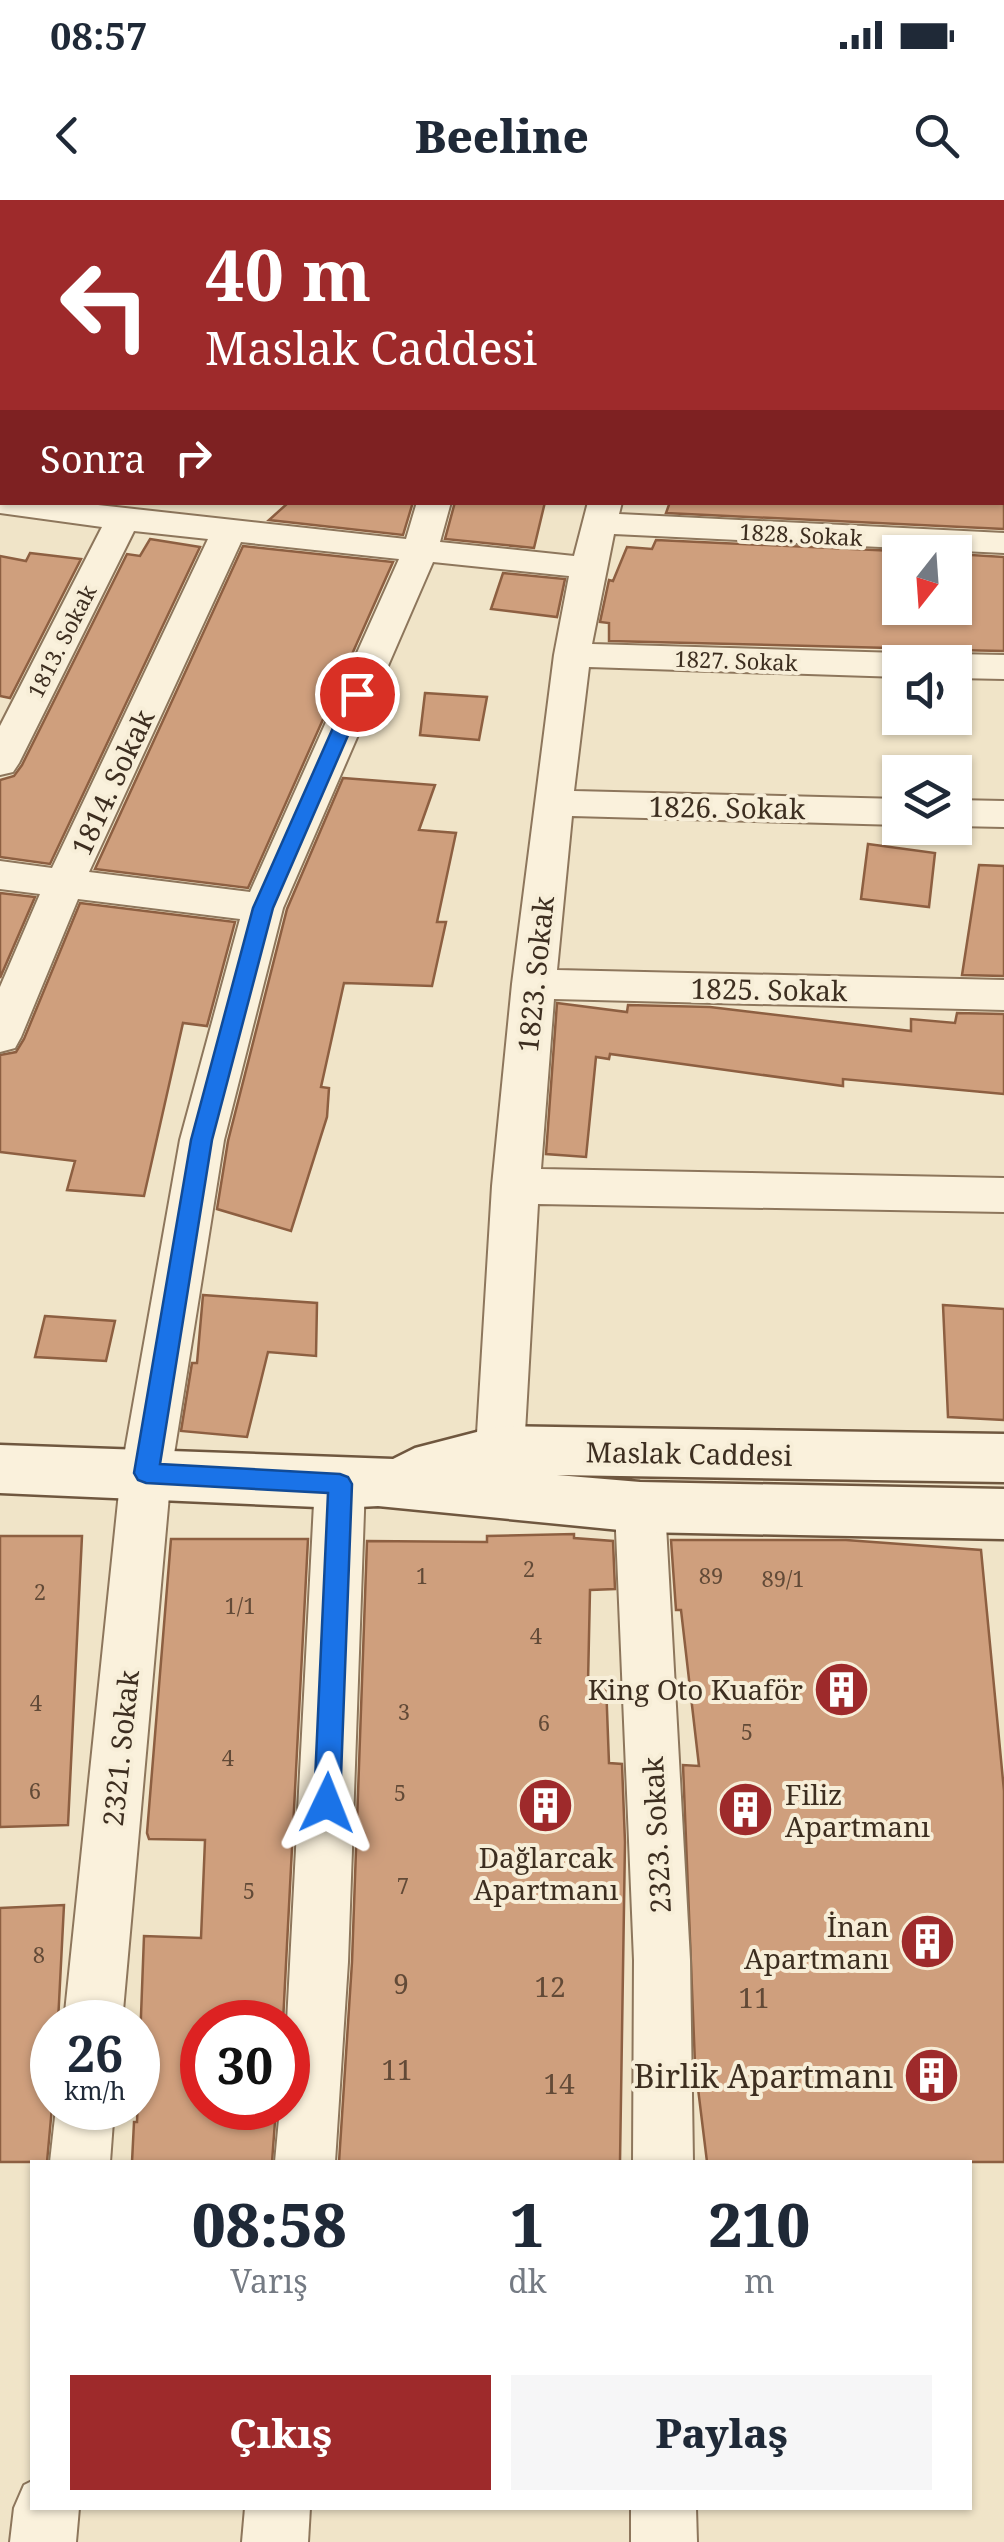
<!DOCTYPE html>
<html lang="tr">
<head>
<meta charset="utf-8">
<style>
	:root { --surface:#fff; --page:#f6f6f7; --text:#1f2937; --muted:#747a83; --accent:#9e2a2b }
	body { margin:0; font-family:"Noto Serif",serif; background:var(--page); color:var(--text); height:100vh; display:flex; flex-direction:column; font-size:38px; white-space:nowrap }
	* { box-sizing:border-box; margin:0 }
	p { font-size:32px; color:var(--muted) }
	.icon { flex:none; width:55px; height:55px; fill:none; stroke:currentColor; stroke-width:2; stroke-linecap:round; stroke-linejoin:round }
	.map { position:relative; flex:1; overflow:hidden }
	.details { position:absolute; left:30px; top:1960px; width:942px; height:350px; display:flex; flex-direction:column; background:var(--surface); border-radius:0px; box-shadow:0 2px 8px #0004 }
	.details>* { flex:none }
	.hud { position:absolute; left:0px; top:0px; width:1005px; height:305px; box-shadow:0 2px 8px #0004; background:#9e2a2b; color:#fff; overflow:hidden }
	.needle { width:65px; rotate:197deg }
	.tools { position:absolute; left:882px; top:335px; display:grid; gap:20px }
	.tools a { display:grid; place-items:center; width:90px; height:90px; border-radius:0px; background:var(--surface); box-shadow:0 2px 8px #0004; font-size:50px }
	.speed { position:absolute; left:30px; top:1800px; display:flex; gap:20px; font-size:50px; font-weight:700; text-align:center }
	.speed>* { display:grid; place-content:center; width:130px; height:130px; border-radius:50%; background:var(--surface); box-shadow:0 2px 8px #0004; line-height:1 }
	.speed small { font-size:25px; font-weight:400 }
	.speed .limit { border:15px solid #d22; background:#fff; color:#111 }
	.pin { position:absolute; display:grid; place-items:center; width:85px; height:85px; color:#fff; margin:-42px; border:5px solid #fff; border-radius:50%; box-shadow:0 2px 10px #0007 }
	.me { position:absolute; width:110px; margin:-55px; rotate:2deg; stroke-linejoin:round; filter:drop-shadow(0 0 8px #0008) }
	.turn { display:flex; align-items:center; gap:35px; height:210px; padding:0 40px; font-size:45px }
	.turn .icon { width:130px; height:130px; stroke-width:2.5 }
	.turn b { display:block; font-size:70px; line-height:85px }
	.then { display:flex; align-items:center; height:95px; padding:0 40px; background:#0003; gap:20px; font-size:38px }
	.eta { display:flex; justify-content:space-evenly; align-items:center; height:170px; text-align:center }
	.eta b { font-size:60px; font-weight:800; line-height:70px }
	.primary-button { display:flex; gap:20px; margin-top:auto; padding:20px 40px }
	.primary-button a { flex:1; height:115px; border-radius:0px; background:var(--accent); color:#fff; font-size:40px; font-weight:800; line-height:115px; text-align:center }
	.primary-button a+a { background:var(--page); color:var(--text) }
	.status { display:flex; justify-content:space-between; align-items:center; height:70px; padding:0 50px; background:var(--surface); direction:ltr }
	.status svg { height:28px; fill:currentColor }
	header { display:flex; justify-content:space-between; align-items:center; height:130px; padding:0 40px; background:var(--surface); font-size:45px; font-weight:800 }
	.map>svg:first-child { display:block }
	.building { fill:#cf9f7d; stroke:#8d5f41; stroke-width:2.5 }
	.lines { fill:none; stroke-linecap:round; stroke-linejoin:round }
	.pedestrian-casing { stroke:#8d765c; stroke-width:40 }
	.minor-casing { stroke:#8d765c; stroke-width:4 }
	.secondary-casing { stroke:#6f573f; stroke-width:5 }
	.pedestrian { stroke:#faf1dc; stroke-width:35 }
	.minor { fill:#faf1dc; fill-rule:evenodd }
	.secondary { fill:#faf1dc; fill-rule:evenodd }
	.route { fill:#1a73e8; stroke:#114b97; stroke-width:2.5 }
	.labels { text-anchor:middle; dominant-baseline:central; stroke-width:8; stroke-linejoin:round; paint-order:stroke }
	.far-street-label { font-size:22px; fill:#3d2e20; stroke:#f7eed8 }
	.number-label { font-size:22px; fill:#624a37 }
	.street-label { font-size:28px; fill:#3d2e20; stroke:#f7eed8 }
	.poi-label { font-size:28px; fill:#3d2e20; stroke:#f7eed8; text-anchor:end }
	.near-number-label { font-size:28px; fill:#624a37 }
	.near-poi-label { font-size:32px; fill:#3d2e20; stroke:#f7eed8; text-anchor:end }
</style>
</head>
<body>
<div class="status"><b>08:57</b><svg viewBox="0 0 49 12"><path d="M0 12V9h3v3zM5 12V6h3v6zM10 12V3h3v9zM15 12V0h3v12zM26 1h20v11H26zM47 4h2v5h-2z"/></svg></div>
<header><svg class="icon" aria-label="back" viewBox="0 0 24 24"><path d="M15 5l-7 7 7 7"/></svg>Beeline<svg class="icon" aria-label="search" viewBox="0 0 24 24"><circle cx="10" cy="10" r="6"/><path d="M15 15l6 6"/></svg></header>
<div class="map">
<svg width="1004" height="2342" viewBox="0 0 1004 2342">
	<rect width="100%" height="100%" fill="#f0e4c8"/>
	<g class="building">
		<polygon points="289,302 413,302 403,335 269,320"/>
		<polygon points="455,302 545,302 534,348 445,339"/>
		<polygon points="670,302 1004,302 1004,329 666,313"/>
		<polygon points="150,339 200,347 50,664 0,657 0,580 14,576 22,565 127,354 140,356"/>
		<polygon points="656,340 917,352 900,352 900,408 955,408 955,354 1004,357 1004,451 955,450 933,462 930,449 609,441 609,423 600,422 609,380 613,381 627,347 652,349"/>
		<polygon points="243,346 393,362 248,688 95,669"/>
		<polygon points="30,353 81,359 10,498 0,496 0,356 26,361"/>
		<polygon points="503,373 565,379 557,417 491,409"/>
		<polygon points="425,493 487,497 479,540 420,535"/>
		<polygon points="343,578 435,585 419,630 456,633 437,722 446,722 432,786 344,783 321,887 329,888 327,917 291,1031 217,1009 228,941 287,709"/>
		<polygon points="868,644 935,653 929,707 861,699"/>
		<polygon points="979,665 1004,666 1004,776 962,775"/>
		<polygon points="0,693 35,697 0,778"/>
		<polygon points="80,703 235,722 207,826 183,823 144,996 67,990 75,961 0,952 0,855 16,852 24,839"/>
		<polygon points="557,803 627,812 628,805 710,807 911,831 911,819 955,823 957,813 1004,814 1004,894 843,879 843,886 610,854 609,859 596,857 586,957 546,954"/>
		<polygon points="203,1095 317,1103 316,1156 268,1152 247,1237 181,1231 192,1163 197,1163"/>
		<polygon points="943,1105 1004,1109 1004,1220 948,1217"/>
		<polygon points="45,1116 115,1121 106,1161 35,1157"/>
		<polygon points="574,1334 574,1338 613,1341 615,1389 590,1390 588,1483 606,1483 609,1563 622,1564 625,1642 620,1962 339,1962 352,1762 367,1341 487,1342 487,1336"/>
		<polygon points="0,1336 82,1336 68,1625 0,1627"/>
		<polygon points="171,1339 308,1339 283,1822 202,1822 202,1908 276,1908 272,1962 132,1962 134,1922 137,1922 144,1736 201,1738 205,1640 149,1639 147,1633"/>
		<polygon points="671,1340 846,1340 981,1350 1004,1591 1004,1962 707,1962 695,1864 683,1565 699,1566 681,1410 676,1410"/>
		<polygon points="64,1705 58,1822 52,1822 52,1907 47,1962 0,1962 0,1708"/>
	</g>
	<g class="lines">
		<defs>
			<polyline id="pedestrian" points="0,7 2,4"/>
			<g id="minor">
				<rect x="1002" y="47" width="2" height="18"/>
				<rect x="1002" y="94" width="2" height="18"/>
				<rect x="1002" y="178" width="2" height="20"/>
				<polygon points="2,224 2,246 0,247 0,225"/>
				<rect x="1002" y="276" width="2" height="20"/>
				<path d="M0,293L2,302H71L406,339L417,302H451L440,342L574,356L588,302H622L619,314L1004,333V353L614,334L592,444L900,453L913,457L917,462H900V477L589,467L574,591L900,599V625L572,616L557,770L1004,780V810L554,799L541,969L1004,978V1012L538,1004L524,1250L517,1264L500,1270L483,1264L476,1250L492,986L512,784L554,455L569,376L433,362L283,708L224,940L171,1273L122,1822H64L121,1273L180,940L240,719L78,699L21,837L15,848L0,852V787L40,694L0,689V661L52,668L208,339L134,331L19,563L13,572L0,575V526L102,327L0,313ZM241,342L399,359L250,692L89,672Z"/>
				<polygon points="955,454 1004,455 1004,479 955,478 955,462 939,462"/>
				<polygon points="955,600 1004,601 1004,627 955,626"/>
				<polygon points="340,1263 357,1269 365,1284 348,1762 335,1962 275,1962 280,1908 288,1908 287,1822 315,1284 323,1269"/>
				<polygon points="640,1286 658,1292 665,1307 690,1760 693,1962 633,1962 634,1760 615,1307 622,1292"/>
				<polygon points="56,1908 114,1908 110,1962 50,1962"/>
				<polygon points="32,2281 32,2308 79,2308 76,2342 10,2342 14,2308 24,2285"/>
				<polygon points="245,2308 310,2308 308,2342 242,2342"/>
				<polygon points="631,2308 696,2308 697,2342 631,2342"/>
			</g>
			<polygon id="secondary" points="500,1226 1004,1234 1004,1282 557,1275 640,1282 1004,1289 1004,1339 640,1332 378,1306 340,1308 0,1293 0,1245 393,1259 415,1248"/>
		</defs>
		<use href="#pedestrian" class="pedestrian-casing"/>
		<use href="#minor" class="minor-casing"/>
		<use href="#secondary" class="secondary-casing"/>
		<use href="#pedestrian" class="pedestrian"/>
		<use href="#minor" class="minor"/>
		<use href="#secondary" class="secondary"/>
	</g>
	<polygon class="route" points="357,488 366,494 273,708 212,940 160,1264 340,1274 348,1277 352,1284 340,1603 336,1611 327,1615 318,1611 314,1603 328,1293 146,1283 138,1280 134,1273 191,940 253,708 348,494"/>
	<defs>
		<symbol id="building-disc" viewBox="-11 -11 22 22"><circle r="9.5" fill="#9e2a2b" stroke="#f7eed8"/><path d="M-4-6H4V6H1V3H-1V6H-4ZM-2.5-4.3h1.7v1.8h-1.7ZM.8-4.3h1.7v1.8H.8ZM-2.5-1h1.7V.8h-1.7ZM.8-1h1.7V.8H.8Z" fill="#fff"/></symbol>
	</defs>
	<g fill-rule="evenodd">
		<use href="#building-disc" x="810" y="1458" width="63" height="63"/>
		<use href="#building-disc" x="514" y="1574" width="63" height="63"/>
		<use href="#building-disc" x="714" y="1578" width="63" height="63"/>
		<use href="#building-disc" x="896" y="1710" width="63" height="63"/>
		<use href="#building-disc" x="900" y="1844" width="63" height="63"/>
	</g>
	<g class="labels">
		<g class="far-street-label">
			<text transform="translate(801 334) rotate(3)">1828. Sokak</text>
			<text transform="translate(61 441) rotate(-63)">1813. Sokak</text>
			<text transform="translate(736 460) rotate(2)">1827. Sokak</text>
		</g>
		<g class="number-label">
			<text x="529" y="1368">2</text>
			<text x="422" y="1375">1</text>
			<text x="711" y="1375">89</text>
			<text x="783" y="1378">89/1</text>
			<text x="40" y="1391">2</text>
			<text x="240" y="1405">1/1</text>
			<text x="536" y="1435">4</text>
			<text x="36" y="1502">4</text>
			<text x="404" y="1511">3</text>
			<text x="544" y="1522">6</text>
			<text x="747" y="1531">5</text>
			<text x="228" y="1557">4</text>
			<text x="35" y="1590">6</text>
			<text x="400" y="1592">5</text>
			<text x="403" y="1685">7</text>
			<text x="249" y="1690">5</text>
			<text x="39" y="1754">8</text>
		</g>
		<g class="street-label">
			<text transform="translate(112 582) rotate(-65)">1814. Sokak</text>
			<text transform="translate(727 607) rotate(1)">1826. Sokak</text>
			<text transform="translate(535 774) rotate(-84)">1823. Sokak</text>
			<text transform="translate(769 789) rotate(1)">1825. Sokak</text>
			<text transform="translate(689 1253) rotate(1)">Maslak Caddesi</text>
			<text transform="translate(120 1548) rotate(-84)">2321. Sokak</text>
			<text transform="translate(656 1635) rotate(-93)">2323. Sokak</text>
		</g>
		<g class="poi-label">
			<text x="803" y="1489">King Oto Kuaför</text>
			<text x="785" y="1594" text-anchor="start">Filiz<tspan x="785" dy="32">Apartmanı</tspan></text>
			<text x="546" y="1657" text-anchor="middle">Dağlarcak<tspan x="546" dy="32">Apartmanı</tspan></text>
			<text x="889" y="1726">İnan<tspan x="889" dy="32">Apartmanı</tspan></text>
		</g>
		<g class="near-number-label">
			<text x="401" y="1783">9</text>
			<text x="550" y="1786">12</text>
			<text x="754" y="1797">11</text>
			<text x="397" y="1869">11</text>
			<text x="559" y="1883">14</text>
		</g>
		<g class="near-poi-label">
			<text x="893" y="1875">Birlik Apartmanı</text>
		</g>
	</g>
</svg>
<div class="tools">
<a><svg class="needle" viewBox="-14 -14 28 28"><path d="M0-13l5 13h-10z" fill="#e53935"/><path d="M0 13l5-13h-10z" fill="#747a83"/></svg></a>
<a><svg class="icon" aria-label="sound" viewBox="0 0 24 24"><path d="M4 9h4l5-4v14l-5-4H4zM17 9q2 3 0 6"/></svg></a>
<a><svg class="icon" aria-label="layers" viewBox="0 0 24 24"><path d="M12 4l9 5-9 5-9-5zM3 14l9 5 9-5"/></svg></a>
</div>
<div class="speed"><div>26<small>km/h</small></div><div class="limit">30</div></div>
<div class="pin" style="left:357px;top:494px;background:#d93025"><svg class="icon" aria-label="arrive" viewBox="0 0 24 24"><path d="M6 21V4h12l-3 4 3 4H6"/></svg></div>
<svg class="me" style="left:327px;top:1603px" viewBox="-20 -20 40 40"><path d="M0-17L14 15 0 8-14 15z" fill="#1a73e8" stroke="#fff" stroke-width="4"/></svg>
<div class="hud">
<div class="turn"><svg class="icon" aria-label="left" viewBox="0 0 24 24"><path d="M17 20v-9H6M10 6l-5 5 5 5"/></svg><div><b>40 m</b>Maslak Caddesi</div></div>
<div class="then">Sonra<svg class="icon" aria-label="right" viewBox="0 0 24 24"><path d="M7 20v-9h11M14 6l5 5-5 5"/></svg></div>
</div>
<section class="details">
<div class="eta">
<div><b>08:58</b><p>Varış</p></div>
<div><b>1</b><p>dk</p></div>
<div><b>210</b><p>m</p></div>
</div>
<div class="primary-button"><a>Çıkış</a><a>Paylaş</a></div>
</section>
</div>
</body>
</html>
